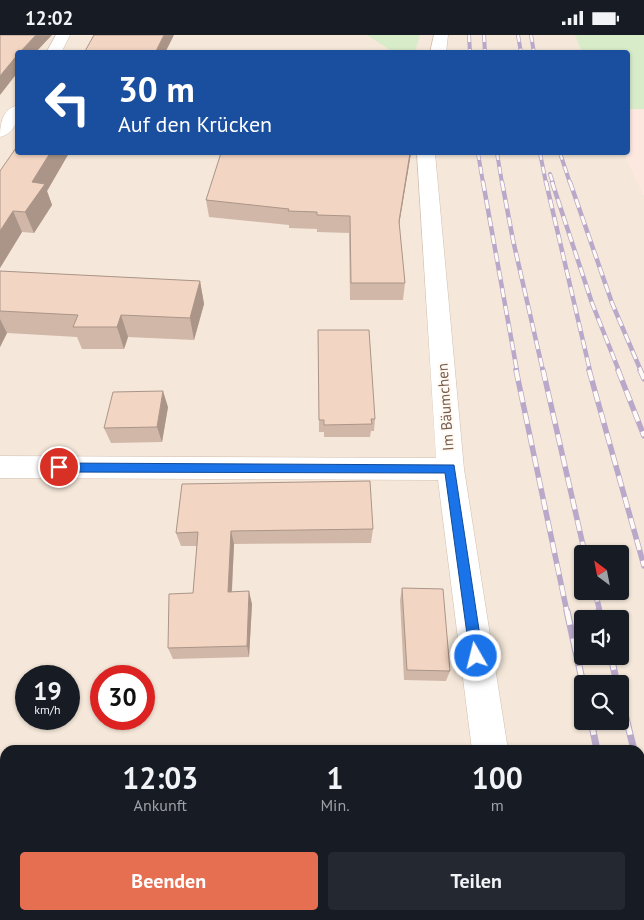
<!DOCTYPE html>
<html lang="de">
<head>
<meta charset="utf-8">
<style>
	:root { --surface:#171b24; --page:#242831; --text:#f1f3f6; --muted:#9ea1a6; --accent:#e76f51 }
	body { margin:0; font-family:"PT Sans",sans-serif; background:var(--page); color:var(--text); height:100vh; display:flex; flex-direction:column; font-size:19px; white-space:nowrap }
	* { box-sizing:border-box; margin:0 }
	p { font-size:16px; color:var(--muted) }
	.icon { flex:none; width:28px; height:28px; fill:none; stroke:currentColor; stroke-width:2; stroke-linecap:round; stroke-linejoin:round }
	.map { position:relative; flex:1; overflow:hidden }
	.drawer { position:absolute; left:0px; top:710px; width:645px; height:175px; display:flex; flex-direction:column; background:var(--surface); border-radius:15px 15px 0 0; box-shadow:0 1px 4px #0004 }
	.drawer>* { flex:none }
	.hud { position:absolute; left:15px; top:15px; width:615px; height:105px; border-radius:5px; box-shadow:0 1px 4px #0004; background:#1a4fa0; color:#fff; overflow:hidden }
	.needle { width:32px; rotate:328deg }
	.fabs { position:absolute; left:574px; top:510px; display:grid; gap:10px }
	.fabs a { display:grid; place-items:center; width:55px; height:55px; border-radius:5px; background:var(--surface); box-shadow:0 1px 4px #0004; font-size:25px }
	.speed { position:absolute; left:15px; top:630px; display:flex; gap:10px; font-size:25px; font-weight:700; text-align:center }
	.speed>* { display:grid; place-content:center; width:65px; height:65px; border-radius:50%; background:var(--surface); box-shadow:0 1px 4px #0004; line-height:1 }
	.speed small { font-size:12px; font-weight:400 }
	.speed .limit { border:8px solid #d22; background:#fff; color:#111 }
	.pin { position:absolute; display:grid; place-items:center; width:42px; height:42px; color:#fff; margin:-21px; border:2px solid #fff; border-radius:50%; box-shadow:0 1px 5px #0007 }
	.me { position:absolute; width:55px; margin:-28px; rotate:352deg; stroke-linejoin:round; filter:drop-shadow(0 0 4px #0008) }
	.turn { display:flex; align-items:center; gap:18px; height:105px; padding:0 20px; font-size:22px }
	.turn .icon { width:65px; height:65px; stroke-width:2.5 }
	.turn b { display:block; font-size:35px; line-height:42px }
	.eta { display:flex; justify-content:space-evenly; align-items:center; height:85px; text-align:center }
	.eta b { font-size:30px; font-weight:800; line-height:35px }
	.action { display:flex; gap:10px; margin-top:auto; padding:10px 20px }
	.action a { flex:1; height:58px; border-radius:5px; background:var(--accent); color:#fff; font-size:20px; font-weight:800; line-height:58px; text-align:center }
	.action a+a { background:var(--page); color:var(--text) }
	.status { display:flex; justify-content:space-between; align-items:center; height:35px; padding:0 25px; background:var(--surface); direction:ltr }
	.status svg { height:14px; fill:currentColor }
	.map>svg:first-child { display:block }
	.residential { fill:#f5e8da; fill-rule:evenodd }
	.commercial { fill:#fde8e0 }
	.green { fill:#d8ecc9 }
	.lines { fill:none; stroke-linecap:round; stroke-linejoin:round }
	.street-casing { stroke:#d1beb0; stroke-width:1 }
	.street { fill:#fff; fill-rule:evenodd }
	.rail-far3-casing { stroke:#b9a8c9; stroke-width:4 }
	.rail-far2-casing { stroke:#b9a8c9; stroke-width:4.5 }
	.rail-far1-casing { stroke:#b9a8c9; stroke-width:5.5 }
	.rail-casing { stroke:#b9a8c9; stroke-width:7 }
	.rail-far3 { stroke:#fffaf3; stroke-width:2.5; stroke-dasharray:7; stroke-linecap:butt }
	.rail-far2 { stroke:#fffaf3; stroke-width:3; stroke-dasharray:9; stroke-linecap:butt }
	.rail-far1 { stroke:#fffaf3; stroke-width:4; stroke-dasharray:11; stroke-linecap:butt }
	.rail { stroke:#fffaf3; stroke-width:5; stroke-dasharray:14; stroke-linecap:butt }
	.wall { fill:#d1b7a8 }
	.shaded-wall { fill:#aa9588 }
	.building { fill:#f3d5c3; stroke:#aa9588 }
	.route { fill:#1a73e8; stroke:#114b97 }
	.labels { text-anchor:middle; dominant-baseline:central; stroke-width:4.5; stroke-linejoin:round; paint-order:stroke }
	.street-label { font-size:15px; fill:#7a5c4d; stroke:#fffaf3 }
</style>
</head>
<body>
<div class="status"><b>12:02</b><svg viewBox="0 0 49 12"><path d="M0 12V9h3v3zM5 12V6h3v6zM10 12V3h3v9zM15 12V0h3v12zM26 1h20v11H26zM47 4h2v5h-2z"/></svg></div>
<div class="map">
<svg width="644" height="885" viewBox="0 0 644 885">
	<rect width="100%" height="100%" fill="#fdf6ec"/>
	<path class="residential" d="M0,0H644V74H628V18H18V118H624L644,160V885H0ZM582,519H620V556H582ZM582,584H620V621H582ZM26,641H69V684H26ZM101,641H144V684H101ZM582,649H620V686H582ZM5,715H640V880H5Z"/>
	<polygon class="commercial" points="628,74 644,74 644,160 624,118 628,118"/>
	<g class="green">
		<polygon points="367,0 420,0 415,17 393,17"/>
		<polygon points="575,0 644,0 644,74 628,74 628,18 582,17"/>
	</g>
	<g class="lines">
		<defs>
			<g id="street">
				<polygon points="56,0 70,0 61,18 46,18"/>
				<polygon points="434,0 448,0 446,18 430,18"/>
				<path d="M18,70C18,84 16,98 0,102C0,89 2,74 18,70Z"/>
				<polygon points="417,118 435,118 464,434 508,715 472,715 438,445 0,443 0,421 436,423"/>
				<polygon points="493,880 533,880 534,885 494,885"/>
			</g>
		</defs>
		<use href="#street" class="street-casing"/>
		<use href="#street" class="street"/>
		<defs>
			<g id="rail-far3">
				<polyline points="469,0 470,18"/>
				<polyline points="484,0 485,18"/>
				<polyline points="518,0 521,18"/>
				<polyline points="531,0 534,18"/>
				<polyline points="478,118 483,148"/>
				<polyline points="497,118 502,148"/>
				<polyline points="540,118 546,148"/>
				<polyline points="560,118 570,148"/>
				<polyline points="550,139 553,148"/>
			</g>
			<g id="rail-far2">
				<polyline points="483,147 517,336"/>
				<polyline points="502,147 513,205 543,336"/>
				<polyline points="546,147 590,336"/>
				<polyline points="552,147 592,268 619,336"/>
				<polyline points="570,147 612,268 641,336"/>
			</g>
			<g id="rail-far1">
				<polyline points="516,335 567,577"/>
				<polyline points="543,335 585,519"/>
				<polyline points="589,335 644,531"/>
				<polyline points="618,335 644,401"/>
				<polyline points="640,335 644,344"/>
				<polyline points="595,556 600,577"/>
			</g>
			<g id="rail">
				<polyline points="567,576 583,649"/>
				<polyline points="599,576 601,584"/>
				<polyline points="611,621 617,649"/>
				<polyline points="620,659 634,715"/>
				<polyline points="591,686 597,715"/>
				<polyline points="640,740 644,757"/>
				<polyline points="633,880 634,885"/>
			</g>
		</defs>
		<use href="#rail-far3" class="rail-far3-casing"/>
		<use href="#rail-far2" class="rail-far2-casing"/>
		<use href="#rail-far1" class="rail-far1-casing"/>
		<use href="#rail" class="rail-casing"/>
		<use href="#rail-far3" class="rail-far3"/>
		<use href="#rail-far2" class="rail-far2"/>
		<use href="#rail-far1" class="rail-far1"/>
		<use href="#rail" class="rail"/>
	</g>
	<g class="wall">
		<polygon points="69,118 47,156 52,170 34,198 22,197 0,233 0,136"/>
		<polygon points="221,118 411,118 399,190 405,248 403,265 350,265 349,198 317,197 317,194 289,193 289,190 209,182 206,165"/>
		<polygon points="0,236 200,246 204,269 194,305 128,302 124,314 82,314 77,302 7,298 0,312"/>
		<polygon points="318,295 375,384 374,396 371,396 370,402 324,402 324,397 319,397"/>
		<polygon points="168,372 162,407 111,408 104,393"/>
		<polygon points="182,449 373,494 371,508 234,509 232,557 252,569 249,622 173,624 168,613 193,558 197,511 181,511 176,498"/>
		<polygon points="402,553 450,636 446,646 404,645 400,565"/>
	</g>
	<g class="shaded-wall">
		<polygon points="36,0 52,0 35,18 19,18"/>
		<polygon points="164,0 174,0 165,18 155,18"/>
		<polygon points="18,19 18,37 0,60 0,41"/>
		<polygon points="50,118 69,118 47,156 52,170 34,198 25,177 32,147"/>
		<polygon points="410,118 411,118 397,202 399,186"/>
		<polygon points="13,176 22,197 0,233 0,196"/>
		<polygon points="200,246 204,269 194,305 190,283"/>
		<polygon points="121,280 128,302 124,314 117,292"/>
		<polygon points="0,284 7,298 0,312"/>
		<polygon points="163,356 168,372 162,407 157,392"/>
		<polygon points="231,496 234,509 231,569 228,557"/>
		<polygon points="249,556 252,569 249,622 247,611"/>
	</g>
	<g class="building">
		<polygon points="0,0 36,0 19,18 18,18 18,19 0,41"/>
		<polygon points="94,0 164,0 155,18 84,18"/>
		<polygon points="18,110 18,118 50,118 32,147 45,149 25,177 13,176 0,196 0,136"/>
		<polygon points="221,118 410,118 399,186 405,248 351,248 350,181 317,180 317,177 288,176 289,174 206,165"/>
		<polygon points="0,236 200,246 190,283 121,280 117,292 73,292 78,280 0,276"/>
		<polygon points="318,295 369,295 375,384 371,384 372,389 324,390 324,385 319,385"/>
		<polygon points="163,356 157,392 104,393 113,357"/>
		<polygon points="370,446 373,494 231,496 228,557 249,556 247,611 168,613 169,559 193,558 198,497 176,498 182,449"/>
		<polygon points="402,553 443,554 450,636 407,635"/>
	</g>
	<polygon class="route" points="59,428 454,430 483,621 481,626 476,628 472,626 470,621 445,438 59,437 53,432"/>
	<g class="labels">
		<g class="street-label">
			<text transform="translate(445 372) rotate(-94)">Im Bäumchen</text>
		</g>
	</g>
</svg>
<div class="fabs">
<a><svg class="needle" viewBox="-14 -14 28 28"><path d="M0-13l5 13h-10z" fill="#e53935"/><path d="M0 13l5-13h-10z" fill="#9ea1a6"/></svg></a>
<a><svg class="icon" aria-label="sound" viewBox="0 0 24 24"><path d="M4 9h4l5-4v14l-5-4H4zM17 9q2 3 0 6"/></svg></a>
<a><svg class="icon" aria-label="search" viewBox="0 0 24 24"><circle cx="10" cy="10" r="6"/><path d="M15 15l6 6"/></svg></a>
</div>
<div class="speed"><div>19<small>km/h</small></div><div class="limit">30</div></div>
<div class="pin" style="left:59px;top:432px;background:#d93025"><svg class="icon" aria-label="arrive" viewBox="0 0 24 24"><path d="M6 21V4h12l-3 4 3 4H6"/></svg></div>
<svg class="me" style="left:476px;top:621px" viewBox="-20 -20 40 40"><circle r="17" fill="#1a73e8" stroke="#fff" stroke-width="3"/><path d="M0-11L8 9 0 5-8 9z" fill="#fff"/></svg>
<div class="hud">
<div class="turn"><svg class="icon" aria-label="left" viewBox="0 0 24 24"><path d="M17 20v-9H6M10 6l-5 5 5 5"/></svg><div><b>30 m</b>Auf den Krücken</div></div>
</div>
<section class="drawer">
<div class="eta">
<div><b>12:03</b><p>Ankunft</p></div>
<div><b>1</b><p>Min.</p></div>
<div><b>100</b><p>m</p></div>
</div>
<div class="action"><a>Beenden</a><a>Teilen</a></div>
</section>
</div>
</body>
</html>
